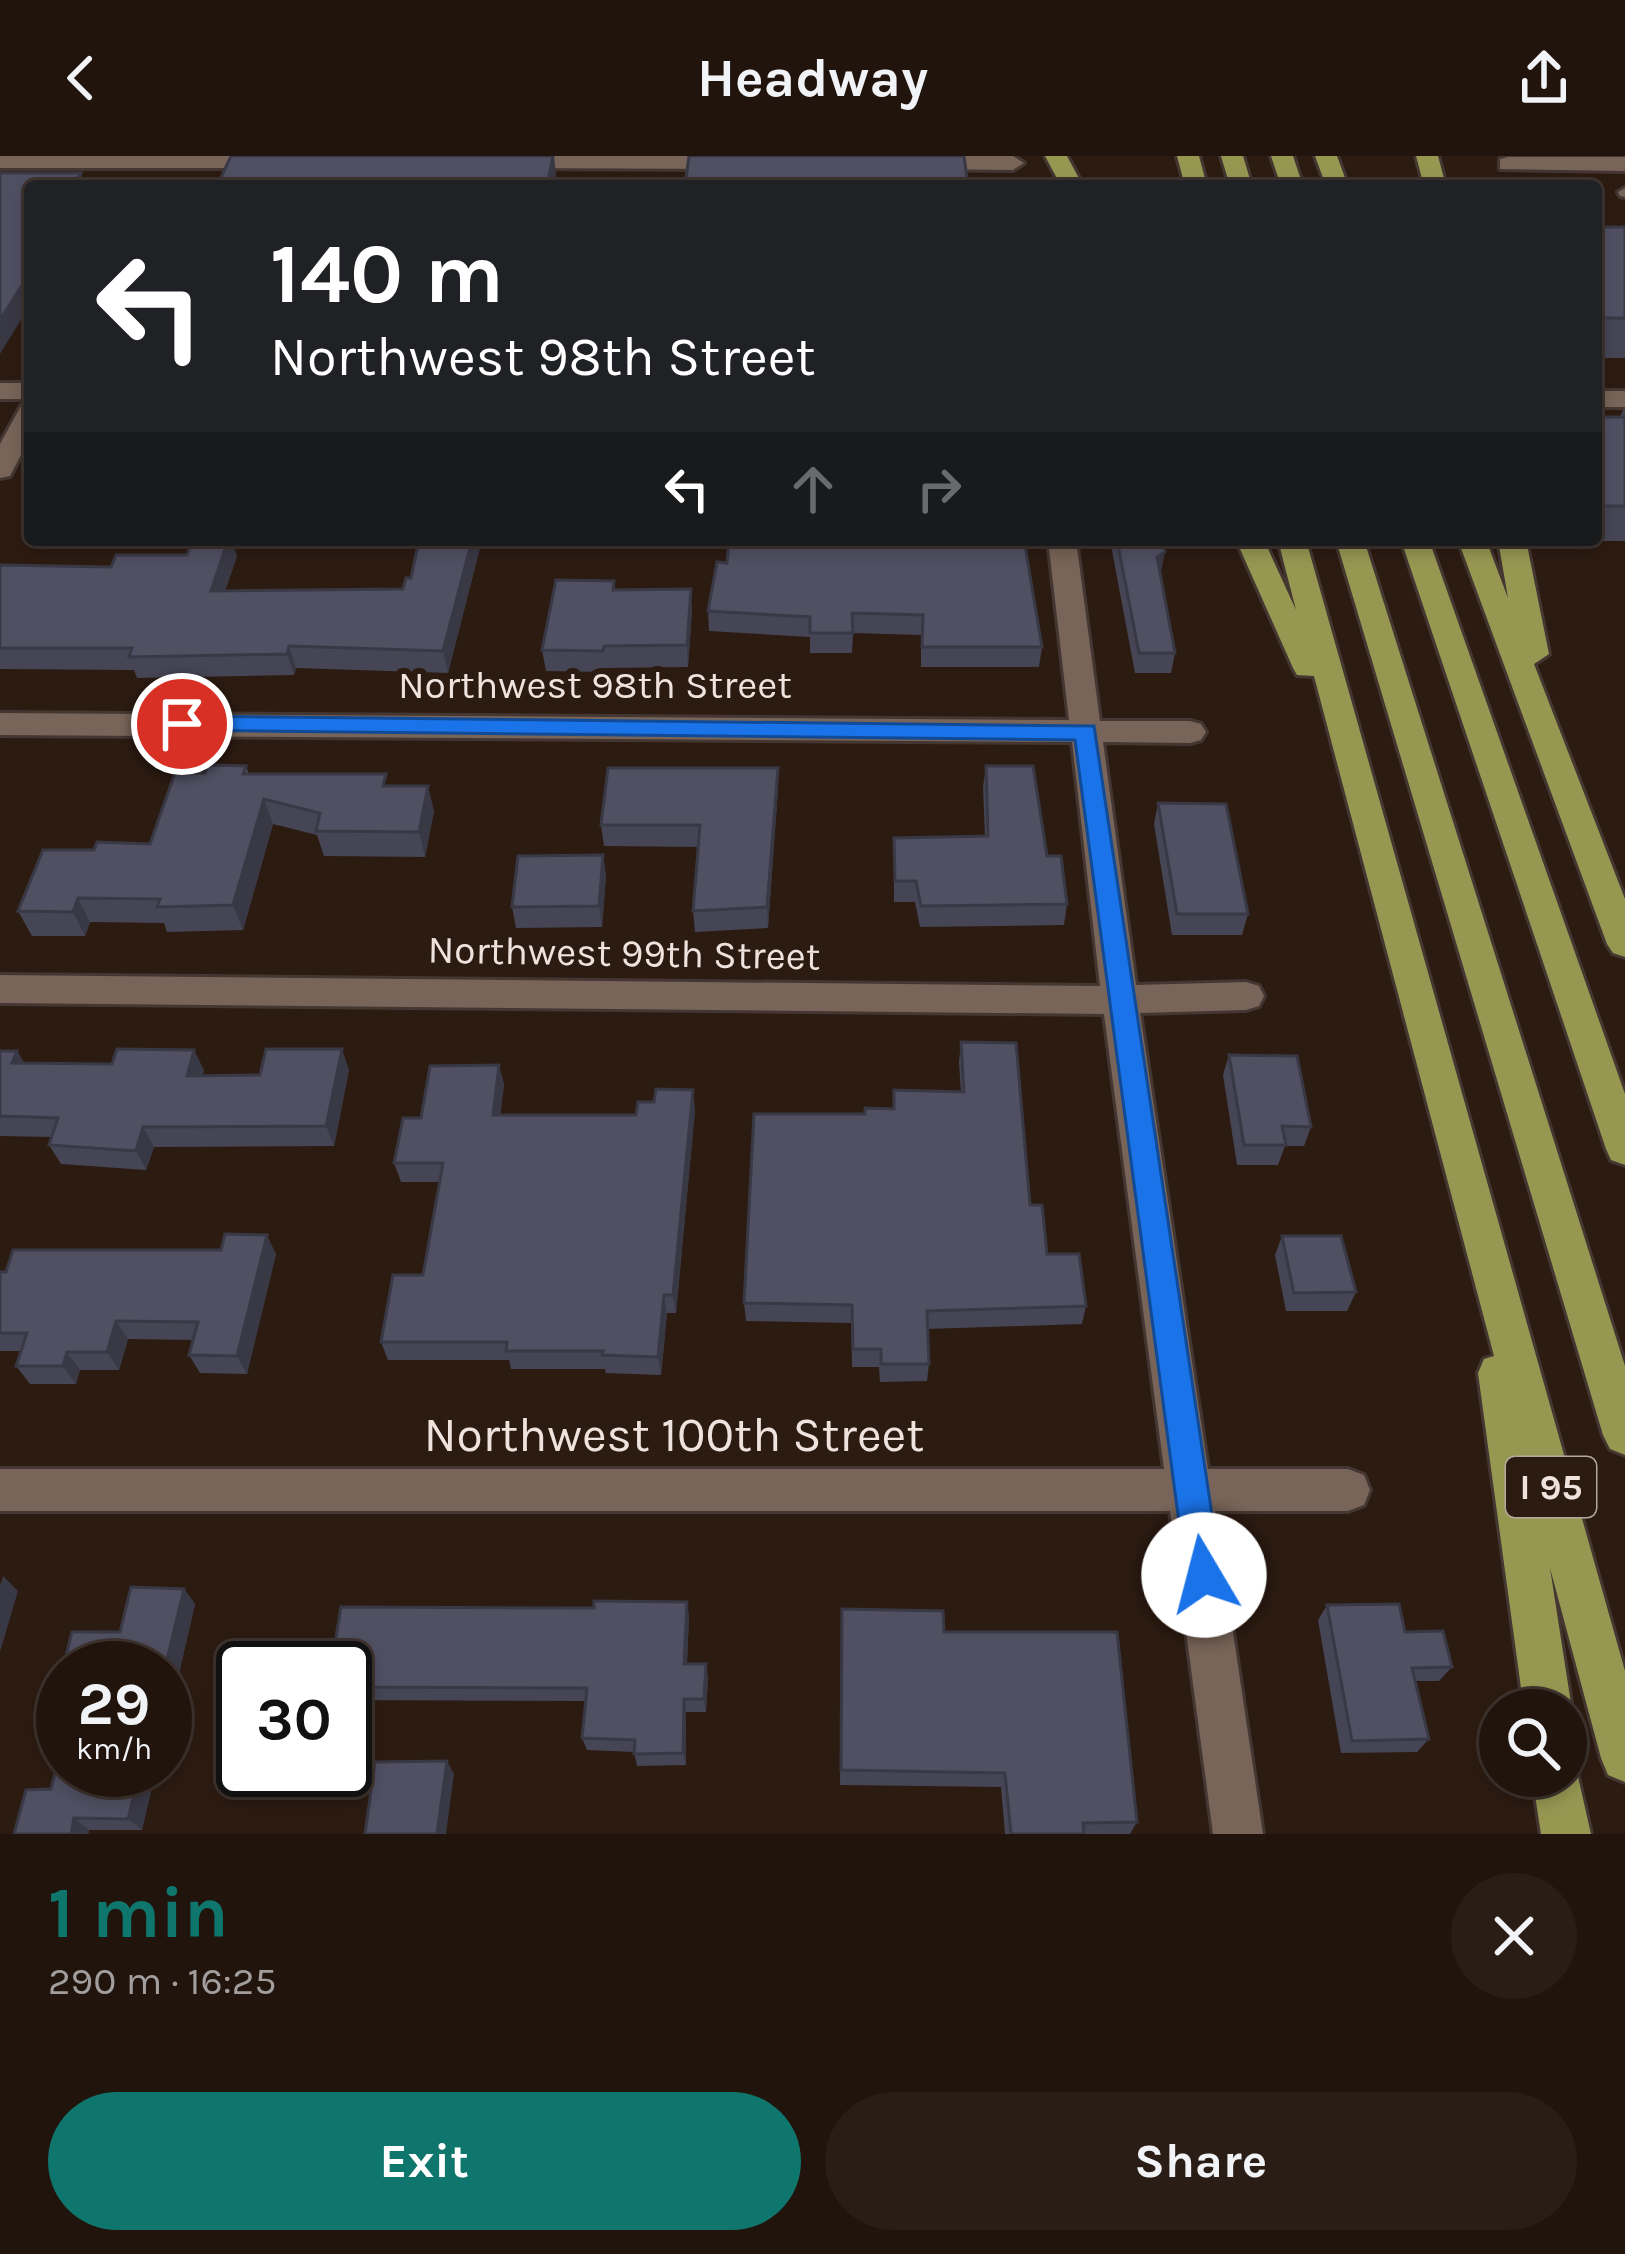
<!DOCTYPE html>
<html lang="en">
<head>
<meta charset="utf-8">
<style>
	:root { --surface:#21140d; --page:#291d16; --text:#f1f3f6; --muted:#a29e9d; --line:#3e332e; --accent:#0f766e }
	body { margin:0; font-family:Karla,sans-serif; background:var(--page); color:var(--text); height:100vh; display:flex; flex-direction:column; font-size:45px; white-space:nowrap }
	* { box-sizing:border-box; margin:0 }
	p { font-size:39px; color:var(--muted) }
	.icon { flex:none; width:66px; height:66px; fill:none; stroke:currentColor; stroke-width:2; stroke-linecap:round; stroke-linejoin:round }
	.map { position:relative; height:1678px; overflow:hidden }
	.sheet { display:flex; flex-direction:column; background:var(--surface); flex:1 }
	.sheet>* { flex:none }
	.banner { position:absolute; left:24px; top:24px; width:1578px; height:366px; border-radius:12px; box-shadow:0 6px 18px #0003,0 0 0 3px var(--line); background:#202124; color:#fff; overflow:hidden }
	.controls { position:absolute; left:1479px; top:1533px; display:grid; gap:24px }
	.controls a { display:grid; place-items:center; width:108px; height:108px; border-radius:50%; background:var(--surface); box-shadow:0 6px 18px #0003,0 0 0 3px var(--line); font-size:60px }
	.speed { position:absolute; left:36px; top:1485px; display:flex; gap:24px; font-size:60px; font-weight:700; text-align:center }
	.speed>* { display:grid; place-content:center; width:156px; height:156px; border-radius:50%; background:var(--surface); box-shadow:0 6px 18px #0003,0 0 0 3px var(--line); line-height:1 }
	.speed small { font-size:30px; font-weight:400 }
	.speed .limit { border:6px solid #111; border-radius:18px; background:#fff; color:#111 }
	.pin { position:absolute; display:grid; place-items:center; width:102px; height:102px; color:#fff; margin:-51px; border:6px solid #fff; border-radius:50%; box-shadow:0 3px 12px #0007 }
	.me { position:absolute; width:132px; margin:-66px; rotate:352deg; stroke-linejoin:round; filter:drop-shadow(0 0 9px #0008) }
	.turn { display:flex; align-items:center; gap:42px; height:252px; padding:0 48px; font-size:54px }
	.turn .icon { width:156px; height:156px; stroke-width:2.5 }
	.turn b { display:block; font-size:84px; line-height:102px }
	.lanes { display:flex; align-items:center; height:114px; padding:0 48px; background:#0003; justify-content:center; gap:60px; direction:ltr }
	.lanes .off { opacity:.35 }
	.round { display:grid; place-items:center; flex:none; width:126px; height:126px; border-radius:63px; background:var(--page) }
	.overview { display:flex; align-items:center; justify-content:space-between; height:204px; padding:0 48px }
	h1 { font-size:72px; font-weight:700; line-height:90px; color:var(--accent) }
	.button { display:flex; gap:24px; margin-top:auto; padding:24px 48px }
	.button a { flex:1; height:138px; border-radius:72px; background:var(--accent); color:#fff; font-size:48px; font-weight:700; line-height:138px; text-align:center }
	.button a+a { background:var(--page); color:var(--text) }
	header { display:flex; justify-content:space-between; align-items:center; height:156px; padding:0 48px; background:var(--surface); font-size:54px; font-weight:700 }
	.map>svg:first-child { display:block }
	.lines { fill:none; stroke-linecap:round; stroke-linejoin:round }
	.service-casing { stroke:#443631; stroke-width:6 }
	.minor-casing { stroke:#443631; stroke-width:6 }
	.motorway-casing { stroke:#443631; stroke-width:6 }
	.service { fill:#786458; fill-rule:evenodd }
	.minor { fill:#786458; fill-rule:evenodd }
	.motorway { fill:#969852; fill-rule:evenodd }
	.wall { fill:#464555 }
	.shaded-wall { fill:#393845 }
	.building { fill:#515063; stroke:#393845; stroke-width:3 }
	.route { fill:#1a73e8; stroke:#114b97; stroke-width:3 }
	.labels { text-anchor:middle; dominant-baseline:central; stroke-width:12; stroke-linejoin:round; paint-order:stroke }
	.shield { fill:#2c1b11; stroke:#b4a7a0; stroke-width:3 }
	.shield-label { font-size:36px; font-weight:bold; fill:#efe3dd }
	.street-label { font-size:39px; fill:#efe3dd; stroke:#2c1b11 }
	.near-street-label { font-size:48px; fill:#efe3dd; stroke:#2c1b11 }
</style>
</head>
<body>
<header><svg class="icon" aria-label="back" viewBox="0 0 24 24"><path d="M15 5l-7 7 7 7"/></svg>Headway<svg class="icon" aria-label="share" viewBox="0 0 24 24"><path d="M12 15V3M7 8l5-5 5 5M5 13v7h14v-7"/></svg></header>
<div class="map">
<svg width="1625" height="1678" viewBox="0 0 1625 1678">
	<rect width="100%" height="100%" fill="#2c1b11"/>
	<g class="lines">
		<defs>
			<polygon id="service" points="1625,32 1625,41 1620,40 1618,36"/>
			<g id="minor">
				<polygon points="0,0 284,0 289,5 278,12 0,12"/>
				<polygon points="500,0 736,0 745,6 734,13 508,12 497,5"/>
				<polygon points="914,0 1013,0 1024,7 1013,14 916,13 905,6"/>
				<polygon points="1508,1 1625,1 1625,15 1500,13 1500,3"/>
				<rect x="0" y="227" width="30" height="16"/>
				<rect x="1596" y="235" width="29" height="16"/>
				<polygon points="30,248 30,282 10,320 0,322 0,288 21,250"/>
				<polygon points="1048,384 1076,384 1100,565 1190,565 1201,568 1206,576 1201,584 1190,587 1103,586 1136,829 1246,826 1259,830 1264,840 1259,850 1246,854 1140,857 1208,1313 1348,1313 1364,1319 1370,1334 1364,1349 1348,1355 1215,1355 1263,1678 1213,1678 1170,1355 0,1355 0,1313 1164,1313 1104,858 0,847 0,819 1100,830 1072,586 0,579 0,557 1069,564"/>
			</g>
			<g id="motorway">
				<polygon points="1045,0 1067,0 1083,30 1061,30"/>
				<polygon points="1177,0 1199,0 1207,30 1185,30"/>
				<polygon points="1221,0 1243,0 1252,30 1230,30"/>
				<polygon points="1271,0 1293,0 1303,30 1281,30"/>
				<polygon points="1315,0 1337,0 1348,30 1326,30"/>
				<polygon points="1416,0 1438,0 1446,30 1424,30"/>
				<polygon points="1236,384 1264,384 1296,454 1278,384 1306,384 1625,1515 1625,1626 1608,1619 1601,1602 1550,1412 1572,1554 1566,1569 1566,1554 1524,1554 1478,1217 1484,1203 1494,1200 1314,520 1297,519 1293,512"/>
				<polygon points="1336,384 1364,384 1625,1210 1625,1299 1610,1293 1603,1279"/>
				<polygon points="1401,384 1429,384 1625,938 1625,1009 1611,1004 1606,993"/>
				<polygon points="1458,384 1486,384 1508,442 1498,384 1526,384 1549,498 1534,508 1625,743 1625,801 1613,797 1607,788"/>
				<polygon points="1566,1599 1574,1603 1591,1678 1541,1678 1532,1620 1566,1620"/>
			</g>
		</defs>
		<use href="#service" class="service-casing"/>
		<use href="#minor" class="minor-casing"/>
		<use href="#motorway" class="motorway-casing"/>
		<use href="#service" class="service"/>
		<use href="#minor" class="minor"/>
		<use href="#motorway" class="motorway"/>
	</g>
	<g class="wall">
		<rect x="1596" y="71" width="29" height="131"/>
		<polygon points="1623,254 1625,254 1625,385 1590,385 1596,384 1596,261 1620,261"/>
		<polygon points="482,384 448,517 296,512 294,519 137,522 134,514 0,513 0,409 111,411 237,400 225,435 403,433 411,422"/>
		<polygon points="1110,384 1162,384 1160,417 1175,497 1171,517 1135,517"/>
		<polygon points="717,406 1042,491 1039,511 921,511 921,479 853,477 852,497 810,497 810,481 709,475 708,455"/>
		<polygon points="614,425 615,434 692,455 688,511 606,512 605,516 546,515 542,494"/>
		<polygon points="246,610 249,618 389,630 434,655 425,701 324,700 317,679 273,668 243,774 167,776 164,767 90,766 85,780 32,780 18,755 94,694 150,688 205,617"/>
		<polygon points="986,610 1067,748 1064,769 920,771 915,746 894,746 894,682 985,680 983,631"/>
		<polygon points="778,612 778,633 768,772 695,776 693,755 698,691 604,690 601,669"/>
		<polygon points="1158,647 1248,758 1242,779 1172,779 1154,668"/>
		<polygon points="603,699 606,720 602,771 516,772 512,751"/>
		<polygon points="961,886 1030,1049 1047,1098 1086,1150 1082,1168 927,1173 929,1208 927,1225 880,1226 879,1211 852,1211 851,1167 746,1165 744,1147 893,953 894,934 961,936 959,906"/>
		<polygon points="0,895 17,895 24,907 204,914 202,920 260,919 349,914 334,990 154,991 146,1014 61,1008 49,989 51,981 0,980"/>
		<polygon points="1229,899 1311,971 1304,990 1285,990 1278,1009 1237,1009 1223,919"/>
		<polygon points="499,909 504,929 500,959 636,959 695,954 676,1157 667,1157 661,1219 606,1217 605,1213 511,1213 509,1204 388,1204 381,1186 423,1119 440,1026 401,1026 394,1007 421,962"/>
		<polygon points="1282,1080 1356,1136 1347,1155 1286,1155 1275,1099"/>
		<polygon points="276,1098 247,1218 200,1217 189,1199 193,1184 128,1183 119,1214 80,1214 76,1228 30,1228 16,1210 21,1195 0,1195 0,1116"/>
		<polygon points="131,1431 184,1433 195,1448 165,1578 165,1512 63,1512 63,1569 51,1558 72,1476 120,1476"/>
		<polygon points="687,1446 689,1461 687,1508 708,1521 706,1556 686,1556 686,1609 637,1610 634,1596 587,1594 582,1582 586,1545 345,1544 345,1512 594,1452"/>
		<polygon points="1327,1449 1405,1476 1452,1511 1439,1525 1415,1525 1429,1583 1417,1596 1341,1597 1318,1464"/>
		<polygon points="842,1453 944,1476 1137,1666 1130,1678 1005,1678 1001,1631 840,1629"/>
		<polygon points="63,1614 156,1614 142,1674 89,1674 88,1678 14,1678 51,1633"/>
	</g>
	<g class="shaded-wall">
		<polygon points="554,0 556,18 554,30 547,30"/>
		<polygon points="81,17 85,30 73,30"/>
		<polygon points="30,116 30,149 0,198 0,164"/>
		<polygon points="228,384 231,384 237,400 218,456 211,435"/>
		<polygon points="472,384 482,384 448,517 443,495"/>
		<polygon points="1165,396 1161,416 1153,421 1157,401"/>
		<polygon points="691,433 692,455 688,511 687,489"/>
		<polygon points="289,490 296,512 294,519 287,498"/>
		<polygon points="778,612 778,633 768,772 767,751"/>
		<polygon points="428,630 434,655 425,701 419,676"/>
		<polygon points="264,643 273,668 243,774 233,749"/>
		<polygon points="603,699 606,720 602,771 599,750"/>
		<polygon points="78,742 90,766 85,780 73,756"/>
		<polygon points="342,893 349,914 334,990 326,970"/>
		<polygon points="194,894 204,914 196,940 187,920"/>
		<polygon points="17,895 29,915 12,907"/>
		<polygon points="499,909 504,929 498,978 493,959"/>
		<polygon points="693,934 695,954 676,1157 673,1139"/>
		<polygon points="143,971 154,991 146,1014 136,995"/>
		<polygon points="267,1079 276,1098 247,1218 237,1200"/>
		<polygon points="664,1139 667,1157 661,1219 658,1201"/>
		<polygon points="116,1165 128,1183 119,1214 107,1196"/>
		<polygon points="67,1196 80,1214 76,1228 63,1210"/>
		<polygon points="3,1420 18,1435 0,1496 0,1430"/>
		<polygon points="184,1433 195,1448 165,1578 165,1512"/>
		<polygon points="687,1446 689,1461 686,1521 684,1508"/>
		<polygon points="706,1508 708,1521 706,1556 704,1543"/>
		<polygon points="684,1543 686,1556 686,1609 683,1597"/>
		<polygon points="447,1605 454,1618 446,1678 437,1678"/>
		<polygon points="140,1614 156,1614 142,1674 128,1663"/>
		<polygon points="74,1662 89,1674 88,1678 71,1678"/>
	</g>
	<g class="building">
		<polygon points="231,0 553,0 547,30 217,30"/>
		<polygon points="689,0 964,0 968,30 685,30"/>
		<polygon points="0,17 81,17 73,30 30,30 30,116 0,164"/>
		<rect x="1596" y="71" width="29" height="91"/>
		<polygon points="1596,261 1625,261 1625,350 1604,350 1596,332"/>
		<polygon points="192,384 228,384 211,435 403,433 406,422 411,422 419,384 472,384 443,495 289,490 287,498 129,501 132,492 0,492 0,409 111,411 116,399 187,399"/>
		<polygon points="729,384 1024,384 1042,491 922,491 923,459 852,457 853,477 810,477 810,461 708,455 717,406 727,407"/>
		<polygon points="1117,384 1162,384 1165,396 1157,401 1175,497 1139,497"/>
		<polygon points="556,424 614,425 613,434 691,433 687,489 604,490 603,495 542,494"/>
		<polygon points="208,609 246,610 243,618 386,618 383,630 428,630 419,676 316,675 320,657 264,643 233,749 157,751 160,743 78,742 73,756 18,755 43,694 94,694 97,686 150,688 175,617 205,617"/>
		<polygon points="986,610 1033,610 1047,700 1061,700 1067,748 921,750 916,725 895,725 894,682 988,680"/>
		<polygon points="608,612 778,612 767,751 693,755 700,669 601,669"/>
		<polygon points="1158,647 1226,648 1248,758 1177,758"/>
		<polygon points="603,699 599,750 512,751 518,700"/>
		<polygon points="961,886 1016,887 1030,1049 1042,1049 1047,1098 1079,1098 1086,1150 927,1155 929,1208 881,1208 881,1193 853,1193 852,1149 744,1147 754,958 865,958 865,952 894,953 894,934 964,936"/>
		<polygon points="117,893 194,894 187,920 260,919 266,893 342,893 326,970 143,971 136,995 49,989 58,962 0,960 0,895 17,895 12,907 112,908"/>
		<polygon points="1229,899 1297,900 1311,971 1282,970 1286,989 1244,989"/>
		<polygon points="499,909 493,959 636,959 638,946 654,946 656,933 693,934 673,1139 664,1139 658,1201 602,1199 603,1195 506,1195 507,1186 381,1186 393,1119 423,1119 443,1007 394,1007 403,962 421,962 430,910"/>
		<polygon points="225,1078 267,1079 237,1200 189,1199 198,1166 116,1165 107,1196 67,1196 63,1210 16,1210 27,1177 0,1177 0,1116 6,1116 13,1094 221,1094"/>
		<polygon points="1282,1080 1341,1080 1356,1136 1294,1137"/>
		<polygon points="131,1431 184,1433 165,1512 63,1512 63,1558 51,1558 72,1476 120,1476"/>
		<polygon points="594,1445 687,1446 684,1508 706,1508 704,1543 684,1543 683,1597 634,1598 635,1584 582,1582 587,1532 345,1531 345,1512 331,1512 341,1451 594,1452"/>
		<polygon points="1399,1448 1405,1476 1443,1475 1452,1511 1412,1512 1429,1583 1352,1585 1327,1449"/>
		<polygon points="842,1453 943,1455 944,1476 1117,1476 1137,1666 1083,1667 1084,1678 1011,1678 1005,1617 841,1614"/>
		<polygon points="63,1584 63,1614 140,1614 128,1663 74,1662 71,1678 14,1678 26,1634 51,1633"/>
		<polygon points="447,1605 437,1678 365,1678 375,1606"/>
	</g>
	<polygon class="route" points="182,560 1094,570 1221,1419 1216,1431 1204,1436 1191,1431 1186,1419 1075,584 174,574 174,563"/>
	<g class="labels">
		<rect class="shield" x="1506" y="1301" width="90" height="60" rx="9"/>
		<g class="shield-label">
			<text x="1551" y="1331">I 95</text>
		</g>
		<g class="street-label">
			<text x="595" y="529">Northwest 98th Street</text>
			<text transform="translate(624 797) rotate(1)">Northwest 99th Street</text>
		</g>
		<g class="near-street-label">
			<text x="674" y="1279">Northwest 100th Street</text>
		</g>
	</g>
</svg>
<div class="controls">
<a><svg class="icon" aria-label="search" viewBox="0 0 24 24"><circle cx="10" cy="10" r="6"/><path d="M15 15l6 6"/></svg></a>
</div>
<div class="speed"><div>29<small>km/h</small></div><div class="limit">30</div></div>
<div class="pin" style="left:182px;top:568px;background:#d93025"><svg class="icon" aria-label="arrive" viewBox="0 0 24 24"><path d="M6 21V4h12l-3 4 3 4H6"/></svg></div>
<svg class="me" style="left:1204px;top:1419px" viewBox="-20 -20 40 40"><circle r="19" fill="#fff"/><path d="M0-13L10 11 0 6-10 11z" fill="#1a73e8"/></svg>
<div class="banner">
<div class="turn"><svg class="icon" aria-label="left" viewBox="0 0 24 24"><path d="M17 20v-9H6M10 6l-5 5 5 5"/></svg><div><b>140 m</b>Northwest 98th Street</div></div>
<div class="lanes"><svg class="icon" aria-label="left" viewBox="0 0 24 24"><path d="M17 20v-9H6M10 6l-5 5 5 5"/></svg><svg class="icon off" aria-label="ahead" viewBox="0 0 24 24"><path d="M12 20V5M6 11l6-6 6 6"/></svg><svg class="icon off" aria-label="right" viewBox="0 0 24 24"><path d="M7 20v-9h11M14 6l5 5-5 5"/></svg></div>
</div>
</div>
<section class="sheet">
<div class="overview"><div><h1>1 min</h1><p>290 m · 16:25</p></div><a class="round"><svg class="icon" aria-label="close" viewBox="0 0 24 24"><path d="M6 6l12 12M18 6L6 18"/></svg></a></div>
<div class="button"><a>Exit</a><a>Share</a></div>
</section>
</body>
</html>
